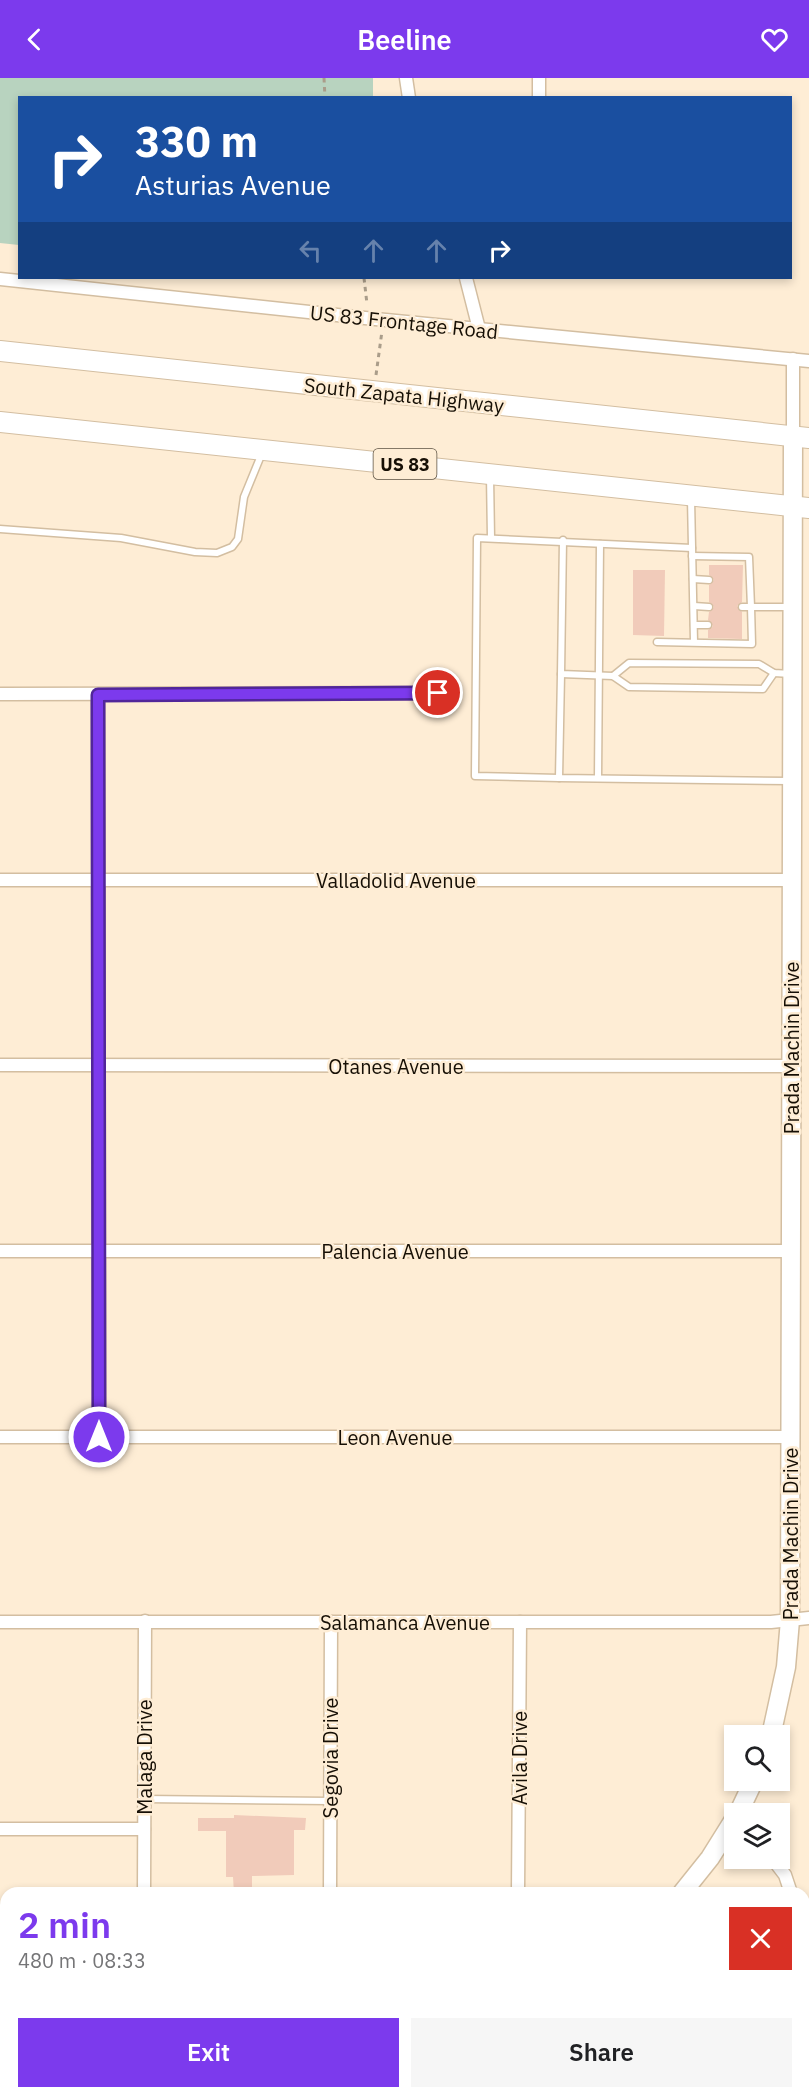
<!DOCTYPE html>
<html lang="en">
<head>
<meta charset="utf-8">
<style>
	:root { --surface:#fff; --page:#f6f6f6; --text:#202124; --muted:#757577; --accent:#7c3aed }
	body { margin:0; font-family:"IBM Plex Sans",sans-serif; background:var(--page); color:var(--text); height:100vh; display:flex; flex-direction:column; font-size:22px; white-space:nowrap }
	* { box-sizing:border-box; margin:0 }
	p { font-size:20px; color:var(--muted) }
	.icon { flex:none; width:33px; height:33px; fill:none; stroke:currentColor; stroke-width:2; stroke-linecap:round; stroke-linejoin:round }
	.map { position:relative; flex:1; overflow:hidden }
	.sheet { position:absolute; left:0px; top:1809px; width:810px; height:212px; display:flex; flex-direction:column; background:var(--surface); border-radius:18px 18px 0 0; box-shadow:0 3px 9px #0003 }
	.sheet>* { flex:none }
	.hud { position:absolute; left:18px; top:18px; width:774px; height:183px; border-radius:0px; box-shadow:0 3px 9px #0003; background:#1a4fa0; color:#fff; overflow:hidden }
	.controls { position:absolute; left:724px; top:1647px; display:grid; gap:12px }
	.controls a { display:grid; place-items:center; width:66px; height:66px; border-radius:0px; background:var(--surface); box-shadow:0 3px 9px #0003; font-size:30px }
	.pin { position:absolute; display:grid; place-items:center; width:51px; height:51px; color:#fff; margin:-26px; border:3px solid #fff; border-radius:50%; box-shadow:0 2px 6px #0007 }
	.me { position:absolute; width:66px; margin:-33px; rotate:0deg; stroke-linejoin:round; filter:drop-shadow(0 0 4px #0008) }
	.turn { display:flex; align-items:center; gap:21px; height:126px; padding:0 18px; font-size:27px }
	.turn .icon { width:78px; height:78px; stroke-width:2.5 }
	.turn b { display:block; font-size:42px; line-height:51px }
	.lanes { display:flex; align-items:center; height:57px; padding:0 18px; background:#0003; justify-content:center; gap:30px; direction:ltr }
	.lanes .off { opacity:.35 }
	.round { display:grid; place-items:center; flex:none; width:63px; height:63px; border-radius:0px; background:var(--page) }
	.headline { display:flex; align-items:center; justify-content:space-between; height:102px; padding:0 18px }
	h1 { font-size:36px; font-weight:600; line-height:45px; color:var(--accent) }
	.button { display:flex; gap:12px; margin-top:auto; padding:12px 18px }
	.button a { flex:1; height:69px; border-radius:0px; background:var(--accent); color:#fff; font-size:24px; font-weight:600; line-height:69px; text-align:center }
	.button a+a { background:var(--page); color:var(--text) }
	header { display:flex; justify-content:space-between; align-items:center; height:78px; padding:0 18px; background:var(--accent); color:#fff; font-size:27px; font-weight:600 }
	.map>svg:first-child { display:block }
	.green { fill:#b8d3bf }
	.building { fill:#f1cbba }
	.lines { fill:none; stroke-linecap:round; stroke-linejoin:round }
	.lane-casing { stroke:#d3bea1; stroke-width:9 }
	.street-casing { stroke:#d3bea1; stroke-width:15 }
	.secondary-casing { stroke:#d3bea1; stroke-width:21 }
	.primary-casing { stroke:#d3bea1; stroke-width:22 }
	.path { stroke:#aa9d8a; stroke-width:3; stroke-dasharray:4.5 4.5; stroke-linecap:butt }
	.lane { stroke:#fff; stroke-width:6 }
	.street { stroke:#fff; stroke-width:12 }
	.secondary { stroke:#fff; stroke-width:18 }
	.primary { stroke:#fff; stroke-width:20 }
	.route-casing { stroke:#51269a; stroke-width:15 }
	.route { stroke:#7c3aed; stroke-width:10 }
	.labels { text-anchor:middle; dominant-baseline:central; stroke-width:5; stroke-linejoin:round; paint-order:stroke }
	.shield { fill:#feedd5; stroke:#5c5243; stroke-width:1.5 }
	.shield-label { font-size:18px; font-weight:bold; fill:#160f05 }
	.street-label { font-size:20px; fill:#160f05; stroke:#feedd5 }
</style>
</head>
<body>
<header><svg class="icon" aria-label="back" viewBox="0 0 24 24"><path d="M15 5l-7 7 7 7"/></svg>Beeline<svg class="icon" aria-label="heart" viewBox="0 0 24 24"><path d="M12 20l-8-8c-3-5 5-10 8-4 3-6 11-1 8 4z"/></svg></header>
<div class="map">
<svg width="809" height="2020" viewBox="0 0 809 2020">
	<rect width="100%" height="100%" fill="#feedd5"/>
	<polygon class="green" points="0,0 373,0 373,19 20,20 19,167 0,165"/>
	<g class="building">
		<polygon points="709,487 743,487 742,524 737,528 742,534 742,561 708,560 708,552 713,548 708,542 709,534 714,529 709,524 709,507 714,502 709,497"/>
		<polygon points="633,492 665,492 664,558 633,557"/>
		<polygon points="234,1737 306,1740 305,1752 294,1752 294,1797 252,1798 252,1815 234,1815 233,1799 226,1799 226,1753 198,1753 198,1740 234,1740"/>
	</g>
	<g class="lines">
		<defs>
			<g id="lane">
				<polyline points="490,398 491,460"/>
				<polyline points="691,421 694,564"/>
				<polyline points="0,451 121,460 195,474 217,475 232,469 238,461 244,419 262,375"/>
				<polyline points="563,462 561,596 613,598 629,609 763,611 774,595"/>
				<polyline points="692,478 749,479 751,529 791,529"/>
				<polyline points="693,501 709,502"/>
				<polyline points="694,528 709,529"/>
				<polyline points="694,547 708,547"/>
				<polyline points="657,564 752,566 751,529 742,529"/>
				<polyline points="561,596 559,700 790,703"/>
				<polyline points="613,598 629,585 759,586 774,595 791,596"/>
				<polyline points="559,700 475,698 477,460 692,470"/>
				<polyline points="598,700 600,466"/>
				<polyline points="145,1721 330,1723"/>
			</g>
			<g id="street">
				<polyline points="406,0 409,20"/>
				<polyline points="539,20 539,0"/>
				<polyline points="466,200 479,251"/>
				<polyline points="0,201 365,240 809,283"/>
				<polyline points="793,359 793,281"/>
				<polyline points="0,616 438,615"/>
				<polyline points="98,617 99,1359"/>
				<polyline points="0,802 792,802"/>
				<polyline points="0,987 791,988"/>
				<polyline points="0,1173 791,1173"/>
				<polyline points="0,1359 790,1359"/>
				<polyline points="0,1544 771,1544 809,1540"/>
				<polyline points="0,1751 144,1751"/>
				<polyline points="772,1780 785,1797 791,1815"/>
				<polyline points="144,1815 145,1543"/>
				<polyline points="330,1815 331,1544"/>
				<polyline points="518,1815 520,1544"/>
				<polyline points="332,2014 333,2020"/>
				<polyline points="608,2014 608,2020"/>
				<polyline points="143,2020 143,2014"/>
				<polyline points="795,2020 796,2014"/>
			</g>
			<g id="secondary">
				<polyline points="771,1658 786,1589 790,1542 793,359"/>
				<polyline points="738,1736 754,1702"/>
				<polyline points="682,1815 710,1780 735,1740"/>
				<polyline points="445,2020 452,2014"/>
			</g>
			<g id="primary">
				<polyline points="0,273 809,360"/>
				<polyline points="0,344 809,430"/>
			</g>
		</defs>
		<use href="#lane" class="lane-casing"/>
		<use href="#street" class="street-casing"/>
		<use href="#secondary" class="secondary-casing"/>
		<use href="#primary" class="primary-casing"/>
		<g class="path">
			<polyline points="324,0 325,20"/>
			<polyline points="364,200 367,226"/>
			<polyline points="376,297 382,253"/>
		</g>
		<use href="#lane" class="lane"/>
		<use href="#street" class="street"/>
		<use href="#secondary" class="secondary"/>
		<use href="#primary" class="primary"/>
	</g>
	<g class="lines">
		<defs>
			<polyline id="route" points="99,1359 98,617 438,615"/>
		</defs>
		<use href="#route" class="route-casing"/>
		<use href="#route" class="route"/>
	</g>
	<g class="labels">
		<rect class="shield" x="373.5" y="371" width="63" height="30" rx="4.5"/>
		<g class="shield-label">
			<text x="405" y="386">US 83</text>
		</g>
		<g class="street-label">
			<text transform="translate(404 244) rotate(6)">US 83 Frontage Road</text>
			<text transform="translate(404 317) rotate(6)">South Zapata Highway</text>
			<text x="396" y="802">Valladolid Avenue</text>
			<text transform="translate(791 970) rotate(-90)">Prada Machin Drive</text>
			<text x="396" y="988">Otanes Avenue</text>
			<text x="395" y="1173">Palencia Avenue</text>
			<text x="395" y="1359">Leon Avenue</text>
			<text transform="translate(790 1456) rotate(-90)">Prada Machin Drive</text>
			<text x="405" y="1544">Salamanca Avenue</text>
			<text transform="translate(144 1679) rotate(-90)">Malaga Drive</text>
			<text transform="translate(330 1680) rotate(-90)">Segovia Drive</text>
			<text transform="translate(519 1680) rotate(-90)">Avila Drive</text>
		</g>
	</g>
</svg>
<div class="controls">
<a><svg class="icon" aria-label="search" viewBox="0 0 24 24"><circle cx="10" cy="10" r="6"/><path d="M15 15l6 6"/></svg></a>
<a><svg class="icon" aria-label="layers" viewBox="0 0 24 24"><path d="M12 4l9 5-9 5-9-5zM3 14l9 5 9-5"/></svg></a>
</div>
<div class="pin" style="left:438px;top:615px;background:#d93025"><svg class="icon" aria-label="arrive" viewBox="0 0 24 24"><path d="M6 21V4h12l-3 4 3 4H6"/></svg></div>
<svg class="me" style="left:99px;top:1359px" viewBox="-20 -20 40 40"><circle r="17" fill="#7c3aed" stroke="#fff" stroke-width="3"/><path d="M0-11L8 9 0 5-8 9z" fill="#fff"/></svg>
<div class="hud">
<div class="turn"><svg class="icon" aria-label="right" viewBox="0 0 24 24"><path d="M7 20v-9h11M14 6l5 5-5 5"/></svg><div><b>330 m</b>Asturias Avenue</div></div>
<div class="lanes"><svg class="icon off" aria-label="left" viewBox="0 0 24 24"><path d="M17 20v-9H6M10 6l-5 5 5 5"/></svg><svg class="icon off" aria-label="ahead" viewBox="0 0 24 24"><path d="M12 20V5M6 11l6-6 6 6"/></svg><svg class="icon off" aria-label="ahead" viewBox="0 0 24 24"><path d="M12 20V5M6 11l6-6 6 6"/></svg><svg class="icon" aria-label="right" viewBox="0 0 24 24"><path d="M7 20v-9h11M14 6l5 5-5 5"/></svg></div>
</div>
<section class="sheet">
<div class="headline"><div><h1>2 min</h1><p>480 m · 08:33</p></div><a class="round" style="background:#d93025;color:#fff"><svg class="icon" aria-label="close" viewBox="0 0 24 24"><path d="M6 6l12 12M18 6L6 18"/></svg></a></div>
<div class="button"><a>Exit</a><a>Share</a></div>
</section>
</div>
</body>
</html>
